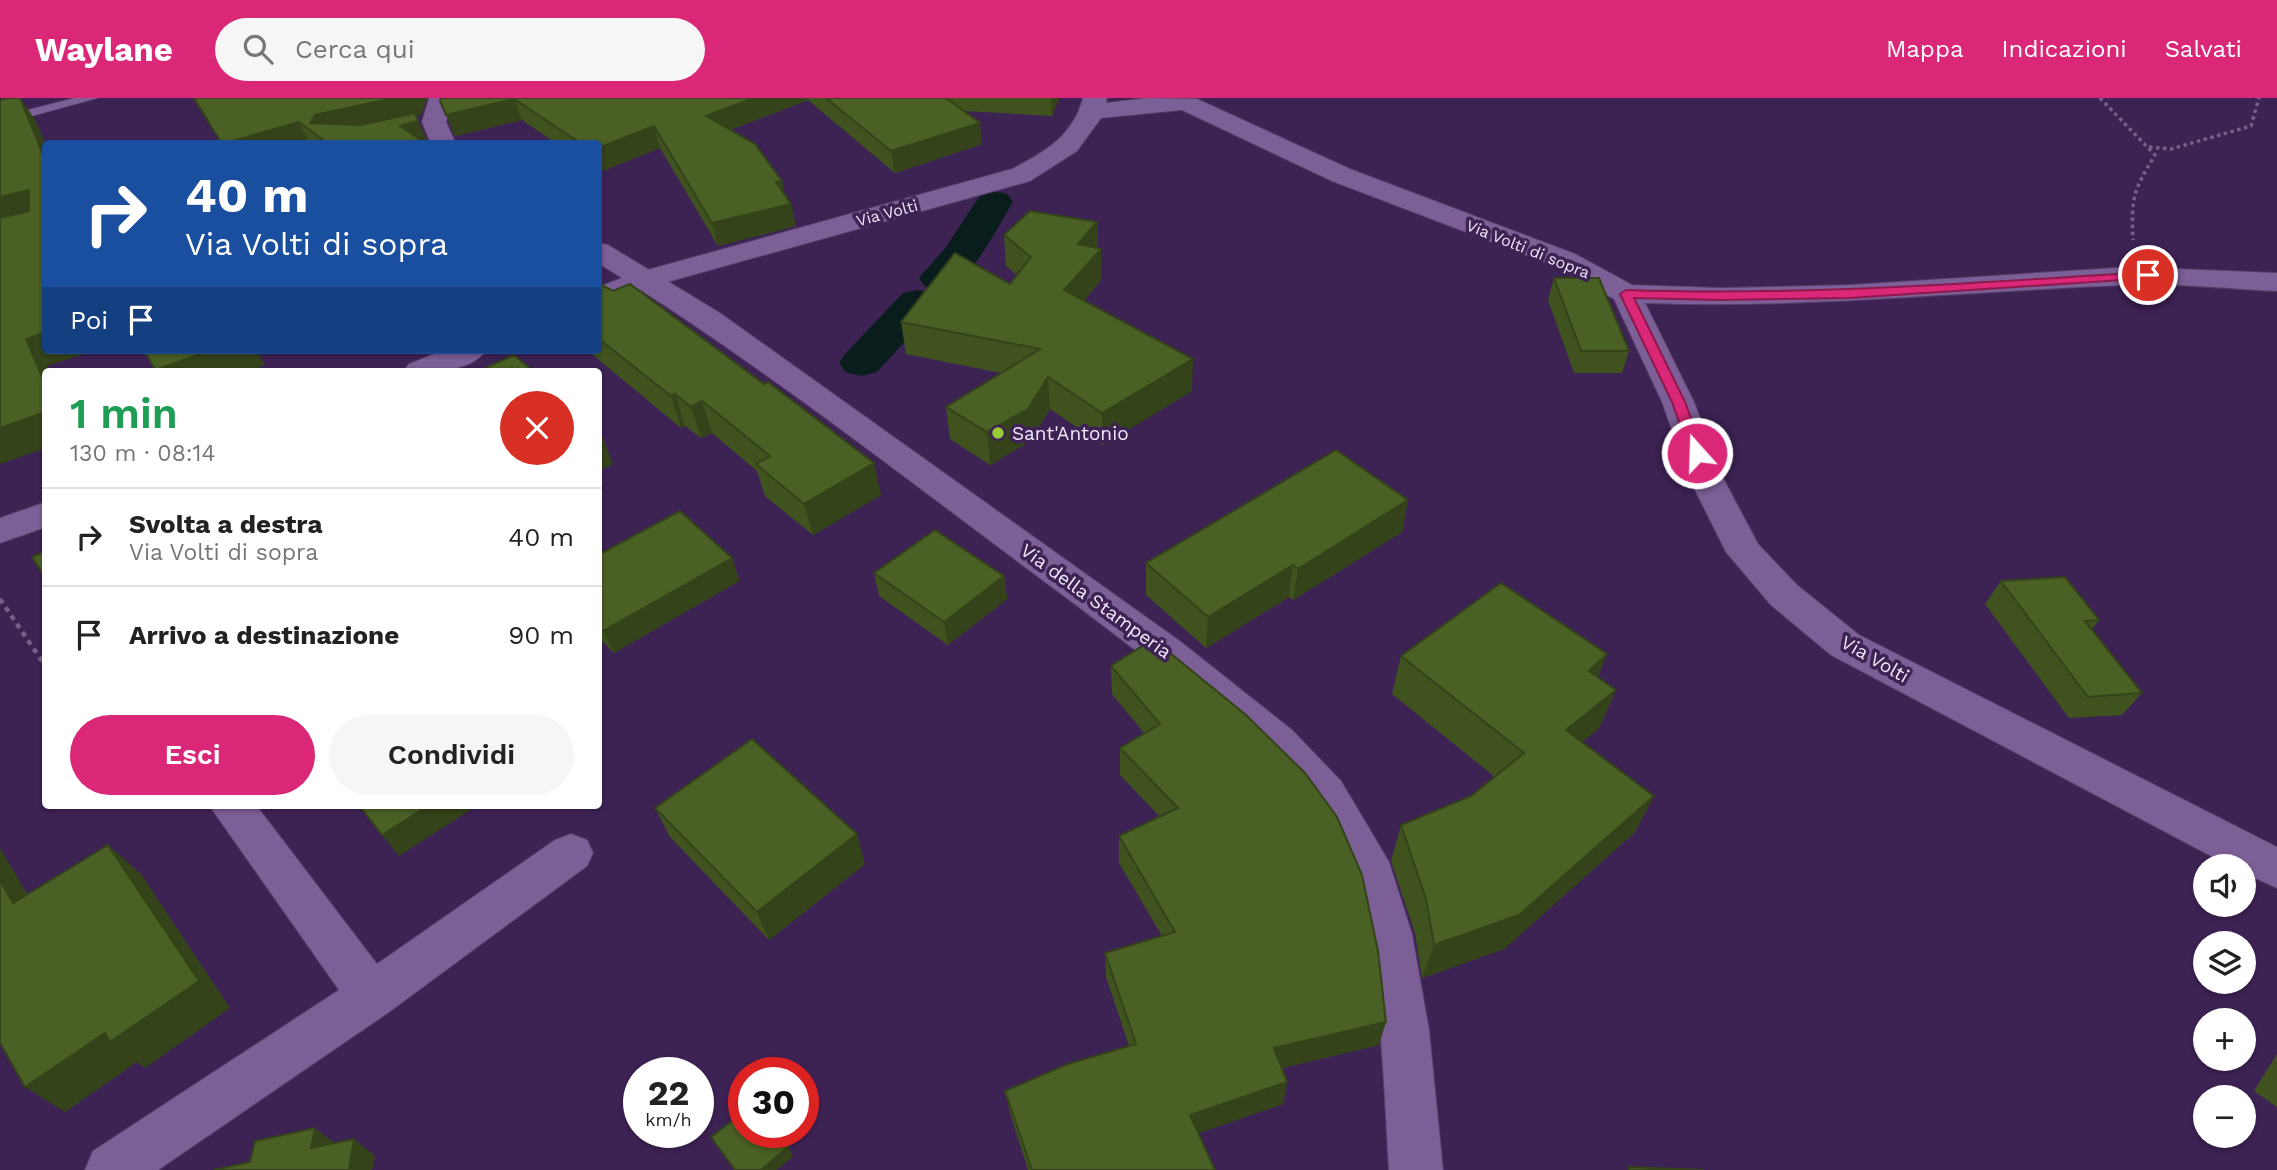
<!DOCTYPE html>
<html lang="it">
<head>
<meta charset="utf-8">
<style>
	:root { --surface:#fff; --page:#f6f6f6; --text:#222; --muted:#767676; --line:#e0e0e0; --accent:#db2777 }
	body { margin:0; font-family:"Work Sans",sans-serif; background:var(--page); color:var(--text); height:100vh; display:flex; flex-direction:column; font-size:26px; white-space:nowrap }
	* { box-sizing:border-box; margin:0 }
	p { font-size:23px; color:var(--muted) }
	.icon { flex:none; width:38px; height:38px; fill:none; stroke:currentColor; stroke-width:2; stroke-linecap:round; stroke-linejoin:round }
	.map { position:relative; flex:1; overflow:hidden }
	.side { position:absolute; left:42px; top:270px; width:560px; height:441px; display:flex; flex-direction:column; background:var(--surface); border-radius:7px; box-shadow:0 2px 5px #0004 }
	.side>* { flex:none }
	.hud { position:absolute; left:42px; top:42px; width:560px; height:214px; border-radius:7px; box-shadow:0 2px 5px #0004; background:#1a4fa0; color:#fff; overflow:hidden }
	.buttons { position:absolute; left:2193px; top:756px; display:grid; gap:14px }
	.buttons a { display:grid; place-items:center; width:63px; height:63px; border-radius:50%; background:var(--surface); box-shadow:0 2px 5px #0004; font-size:35px }
	.speed { position:absolute; left:623px; top:959px; display:flex; gap:14px; font-size:35px; font-weight:700; text-align:center }
	.speed>* { display:grid; place-content:center; width:91px; height:91px; border-radius:50%; background:var(--surface); box-shadow:0 2px 5px #0004; line-height:1 }
	.speed small { font-size:18px; font-weight:400 }
	.speed .limit { border:10px solid #d22; background:#fff; color:#111 }
	.pin { position:absolute; display:grid; place-items:center; width:60px; height:60px; color:#fff; margin:-30px; border:4px solid #fff; border-radius:50%; box-shadow:0 2px 7px #0007 }
	.me { position:absolute; width:77px; margin:-38px; rotate:340deg; stroke-linejoin:round; filter:drop-shadow(0 0 5px #0008) }
	.turn { display:flex; align-items:center; gap:24px; height:147px; padding:0 28px; font-size:32px }
	.turn .icon { width:91px; height:91px; stroke-width:2.5 }
	.turn b { display:block; font-size:49px; line-height:60px }
	.then { display:flex; align-items:center; height:66px; padding:0 28px; background:#0003; gap:14px; font-size:26px }
	.round { display:grid; place-items:center; flex:none; width:74px; height:74px; border-radius:37px; background:var(--page) }
	.overview { display:flex; align-items:center; justify-content:space-between; height:119px; padding:0 28px }
	h1 { font-size:42px; font-weight:600; line-height:52px; color:#1e9e55 }
	.button { display:flex; gap:14px; margin-top:auto; padding:14px 28px }
	.button a { flex:1; height:80px; border-radius:42px; background:var(--accent); color:#fff; font-size:28px; font-weight:600; line-height:80px; text-align:center }
	.button a+a { background:var(--page); color:var(--text) }
	ul { padding:0; list-style:none }
	li { display:flex; align-items:center; gap:21px; height:98px; padding:0 28px; border-top:2px solid var(--line) }
	li div { flex:1 }
	li b { display:block; font-size:26px }
	li em { font-style:normal }
	header { display:flex; align-items:center; gap:42px; box-sizing:border-box; height:98px; padding:0 35px; background:var(--accent); color:#fff }
	header strong { font-size:33px }
	nav { display:flex; gap:38px; margin-inline-start:auto; font-size:24px }
	.search { width:490px; height:63px; background:var(--page); display:flex; align-items:center; gap:18px; box-sizing:border-box; padding:0 24px; border-radius:38px; color:var(--muted); font-size:26px }
	.map>svg:first-child { display:block }
	.lines { fill:none; stroke-linecap:round; stroke-linejoin:round }
	.canal { fill:#091e1c; fill-rule:evenodd }
	.lane-casing { stroke:#553d67; stroke-width:1 }
	.street-casing { stroke:#553d67; stroke-width:2 }
	.secondary-casing { stroke:#553d67; stroke-width:2 }
	.path-far1 { stroke:#756088; stroke-width:3.5; stroke-dasharray:3.5 3.5; stroke-linecap:butt }
	.path { stroke:#756088; stroke-width:4.5; stroke-dasharray:5 5; stroke-linecap:butt }
	.lane { fill:#7b5f96; fill-rule:evenodd }
	.street { fill:#7b5f96; fill-rule:evenodd }
	.secondary { fill:#7b5f96; fill-rule:evenodd }
	.wall { fill:#40531f }
	.shaded-wall { fill:#344319 }
	.building { fill:#4a6024; stroke:#344319; stroke-width:2 }
	.route { fill:#db2777; stroke:#8e194d; stroke-width:2 }
	.poi-dot { fill:#99cb35; stroke:#3d2254; stroke-width:2.5 }
	.labels { text-anchor:middle; dominant-baseline:central; stroke-width:7; stroke-linejoin:round; paint-order:stroke }
	.far-street-label { font-size:16px; fill:#f1e8fb; stroke:#3d2254 }
	.poi-label { font-size:19px; fill:#f1e8fb; stroke:#3d2254; text-anchor:start }
	.street-label { font-size:19px; fill:#f1e8fb; stroke:#3d2254 }
</style>
</head>
<body>
<header>
<strong>Waylane</strong>
<div class="search"><svg class="icon" aria-label="search" viewBox="0 0 24 24"><circle cx="10" cy="10" r="6"/><path d="M15 15l6 6"/></svg>Cerca qui</div>
<nav><a>Mappa</a><a>Indicazioni</a><a>Salvati</a></nav>
</header>
<div class="map">
<svg width="2277" height="1072" viewBox="0 0 2277 1072">
	<rect width="100%" height="100%" fill="#3d2254"/>
	<g class="lines">
		<g class="canal">
			<path d="M994,93L1007,96L1013,104C1001,124 971,180 952,189C942,193 934,191 925,189L919,180L946,149L981,96Z"/>
			<polygon points="918,192 933,195 939,204 933,213 877,274 861,278 845,274 839,265 845,256 903,195"/>
		</g>
		<defs>
			<polygon id="lane" points="74,0 98,0 0,27 0,19"/>
			<g id="street">
				<path d="M1083,0H1107L1106,5L1147,0L1197,1L1350,71L1575,156L1632,187L1721,190L1850,187L2131,169L2277,175V193C2228,191 2177,185 2128,187C1967,193 1807,211 1645,205L1694,304L1723,380L1758,446L1797,487L1859,537L2277,749V790L2244,775V768H2230L1831,557L1771,507L1726,454L1689,380L1662,304L1614,201L1555,168L1332,83L1182,12L1101,20L1077,53L1030,83L653,188L598,208V189L633,176L1012,71C1045,54 1073,38 1083,0Z"/>
				<path d="M444,252H486C470,276 430,273 404,273L409,266Z"/>
				<polygon points="46,404 46,429 0,445 0,420"/>
				<polygon points="209,707 256,707 377,866 555,742 571,736 587,742 593,755 587,768 389,914 158,1072 85,1072 93,1053 339,892"/>
			</g>
			<g id="secondary">
				<polygon points="429,0 453,0 446,24 456,46 431,46 422,24"/>
				<path d="M598,145L608,147L720,215L1181,544L1292,632L1341,683L1389,764L1412,836L1429,932L1443,1072H1389C1383,982 1382,851 1346,769C1316,701 1259,653 1204,607C1138,552 1069,502 1001,451C869,352 739,252 598,165Z"/>
			</g>
		</defs>
		<use href="#lane" class="lane-casing"/>
		<use href="#street" class="street-casing"/>
		<use href="#secondary" class="secondary-casing"/>
		<g class="path-far1">
			<path d="M2100,0L2155,57C2133,93 2131,100 2133,142"/>
			<polyline points="2149,49 2171,51 2251,28 2259,0"/>
		</g>
		<polyline class="path" points="0,501 46,569"/>
		<use href="#lane" class="lane"/>
		<use href="#street" class="street"/>
		<use href="#secondary" class="secondary"/>
	</g>
	<g class="wall">
		<polygon points="193,0 427,0 421,17 416,18 428,45 221,46"/>
		<polygon points="441,0 1059,0 1052,18 963,13 982,46 895,75 808,2 730,32 785,98 796,128 718,148 660,50 600,74 598,73 598,46 557,46 522,22 455,38 440,3"/>
		<polygon points="1097,124 1098,150 1101,151 1101,182 1084,203 1192,293 1103,347 1050,311 1030,343 990,367 950,341 946,309 1001,275 906,256 901,224 1010,186 1017,177 1006,168 1004,137"/>
		<polygon points="1554,180 1629,253 1622,275 1574,275 1548,202"/>
		<polygon points="598,185 881,397 813,437 765,398 757,373 712,335 701,340 685,328 681,330 587,252 598,252"/>
		<polygon points="1408,402 1402,434 1293,502 1289,499 1206,550 1146,497 1146,465"/>
		<polygon points="598,457 732,460 739,483 614,555 598,539"/>
		<polygon points="874,475 1004,478 1007,501 948,547 879,498"/>
		<polygon points="2001,483 2099,522 2092,531 2142,595 2122,617 2069,620 1985,506"/>
		<polygon points="1153,541 1379,947 1282,970 1287,984 1283,1006 1198,1035 1215,1072 1028,1072 1010,1015 1005,993 1129,948 1106,879 1105,855 1162,838 1119,765 1119,738 1160,719 1120,677 1120,650 1144,635 1112,596 1111,568"/>
		<polygon points="1607,556 1598,579 1616,592 1599,630 1582,644 1654,698 1635,734 1504,851 1422,880 1415,835 1391,763 1401,727 1471,698 1495,679 1392,596 1401,558"/>
		<polygon points="655,710 865,766 769,842 670,739"/>
		<polygon points="2277,956 2277,1009 2254,993"/>
	</g>
	<g class="shaded-wall">
		<polygon points="20,0 36,23 46,47 46,63"/>
		<polygon points="394,0 427,0 421,17 416,18 428,45 424,46 325,38 310,25 315,17"/>
		<polygon points="754,0 807,0 808,2 712,39 706,18"/>
		<polygon points="1051,0 1059,0 1052,18"/>
		<polygon points="514,1 522,22 455,38 446,17"/>
		<polygon points="299,24 310,46 223,46"/>
		<polygon points="980,25 982,46 895,75 891,53"/>
		<polygon points="654,28 660,50 600,74 598,69 598,50"/>
		<polygon points="782,83 787,105 776,84"/>
		<polygon points="29,92 46,116 0,131 0,99"/>
		<polygon points="791,106 796,128 718,148 712,125"/>
		<polygon points="1097,124 1098,154 1101,151 1101,182 1066,224 1064,192 1078,146"/>
		<polygon points="46,234 46,252 96,252 47,268 49,273 46,273 46,288 26,241"/>
		<polygon points="212,252 256,252 265,267 248,273 155,273 155,272"/>
		<polygon points="1193,261 1192,293 1103,347 1102,315"/>
		<polygon points="1048,279 1050,311 1030,343 990,367 987,334"/>
		<polygon points="675,296 685,328 681,330 671,298"/>
		<polygon points="702,303 712,335 701,340 691,309"/>
		<polygon points="46,314 46,350 0,366 0,330"/>
		<polygon points="601,335 613,366 598,374 598,336"/>
		<polygon points="874,365 881,397 813,437 804,406"/>
		<polygon points="1408,402 1402,434 1293,502 1298,471"/>
		<polygon points="732,460 739,483 614,555 603,533"/>
		<polygon points="1293,467 1289,499 1206,550 1208,519"/>
		<polygon points="1004,478 1007,501 948,547 944,524"/>
		<polygon points="1607,556 1592,593 1589,573"/>
		<polygon points="1616,592 1599,630 1551,669 1566,632"/>
		<polygon points="1654,698 1635,734 1504,851 1422,880 1434,847"/>
		<polygon points="429,707 478,707 399,758 382,737"/>
		<polygon points="857,736 865,766 769,842 757,814"/>
		<polygon points="108,747 141,776 230,910 145,970 137,964 65,1014 25,989 105,935"/>
		<polygon points="0,750 49,833 13,805 0,782"/>
		<polygon points="1386,924 1379,947 1270,973 1274,950"/>
		<polygon points="1287,984 1283,1006 1188,1039 1190,1017"/>
		<polygon points="315,1030 337,1047 311,1050"/>
		<polygon points="354,1041 375,1058 372,1072 349,1072"/>
		<polygon points="788,1049 793,1058 777,1072 761,1072"/>
	</g>
	<g class="building">
		<polygon points="10,0 20,0 46,63 46,234 26,241 46,288 46,314 0,330 0,120 29,113 29,92 0,99 0,2"/>
		<polygon points="194,0 394,0 315,17 310,25 361,27 415,15 418,23 400,28 427,46 329,46 299,24 222,46"/>
		<polygon points="441,0 754,0 706,18 755,46 782,83 776,84 791,106 712,125 654,28 598,50 598,46 582,46 514,1 446,17 440,3"/>
		<polygon points="826,0 946,0 980,25 891,53"/>
		<polygon points="1030,113 1097,124 1078,146 1101,151 1064,192 1193,261 1102,315 1048,279 1028,311 987,334 946,309 1040,251 901,224 955,155 1010,186 1031,159 1004,137"/>
		<polygon points="1554,180 1599,180 1629,253 1581,253"/>
		<polygon points="598,185 613,193 630,186 764,286 768,284 874,365 804,406 756,366 770,358 702,303 691,309 675,296 671,298 598,240"/>
		<polygon points="144,252 212,252 155,272"/>
		<polygon points="514,257 533,273 479,273"/>
		<polygon points="1336,352 1408,402 1298,471 1293,467 1208,519 1146,465"/>
		<polygon points="680,413 732,460 603,533 598,528 598,457"/>
		<polygon points="935,432 1004,478 944,524 874,475"/>
		<polygon points="46,453 46,481 32,459"/>
		<polygon points="2065,479 2099,522 2085,523 2142,595 2088,599 2001,483"/>
		<polygon points="1501,485 1607,556 1589,573 1616,592 1566,632 1654,698 1519,817 1434,847 1426,801 1401,727 1471,698 1524,655 1401,558"/>
		<polygon points="1153,541 1246,617 1305,675 1337,719 1362,777 1378,853 1386,924 1274,950 1287,984 1190,1017 1215,1072 1032,1072 1005,993 1068,966 1136,946 1105,855 1175,834 1119,738 1178,710 1120,650 1160,626 1111,568"/>
		<polygon points="752,641 857,736 757,814 655,710"/>
		<polygon points="359,707 429,707 382,737"/>
		<polygon points="108,747 199,883 110,944 105,935 25,989 0,945 0,782 13,805"/>
		<polygon points="744,1014 744,1034 777,1034 788,1049 761,1072 735,1072 711,1039"/>
		<polygon points="315,1030 311,1050 354,1041 349,1072 214,1072 250,1064 255,1043"/>
		<polygon points="1629,1069 1704,1072 1629,1072"/>
	</g>
	<path class="route" d="M2148,174L2154,177L2152,180L1850,200L1721,202L1634,200L1685,304L1704,355L1697,359L1690,355L1672,304L1620,196L1626,192C1801,198 1974,185 2148,174Z"/>
	<circle class="poi-dot" cx="998" cy="335" r="7"/>
	<g class="labels">
		<g class="far-street-label">
			<text transform="translate(887 115) rotate(-15)">Via Volti</text>
			<text transform="translate(1528 151) rotate(22)">Via Volti di sopra</text>
		</g>
		<g class="poi-label">
			<text x="1012" y="335">Sant'Antonio</text>
		</g>
		<g class="street-label">
			<text transform="translate(1096 503) rotate(36)">Via della Stamperia</text>
			<text transform="translate(1875 561) rotate(30)">Via Volti</text>
		</g>
	</g>
</svg>
<div class="buttons">
<a><svg class="icon" aria-label="sound" viewBox="0 0 24 24"><path d="M4 9h4l5-4v14l-5-4H4zM17 9q2 3 0 6"/></svg></a>
<a><svg class="icon" aria-label="layers" viewBox="0 0 24 24"><path d="M12 4l9 5-9 5-9-5zM3 14l9 5 9-5"/></svg></a>
<a>+</a>
<a>−</a>
</div>
<div class="speed"><div>22<small>km/h</small></div><div class="limit">30</div></div>
<div class="pin" style="left:2148px;top:177px;background:#d93025"><svg class="icon" aria-label="arrive" viewBox="0 0 24 24"><path d="M6 21V4h12l-3 4 3 4H6"/></svg></div>
<svg class="me" style="left:1697px;top:355px" viewBox="-20 -20 40 40"><circle r="17" fill="#db2777" stroke="#fff" stroke-width="3"/><path d="M0-11L8 9 0 5-8 9z" fill="#fff"/></svg>
<div class="hud">
<div class="turn"><svg class="icon" aria-label="right" viewBox="0 0 24 24"><path d="M7 20v-9h11M14 6l5 5-5 5"/></svg><div><b>40 m</b>Via Volti di sopra</div></div>
<div class="then">Poi<svg class="icon" aria-label="arrive" viewBox="0 0 24 24"><path d="M6 21V4h12l-3 4 3 4H6"/></svg></div>
</div>
<section class="side">
<div class="overview"><div><h1>1 min</h1><p>130 m · 08:14</p></div><a class="round" style="background:#d93025;color:#fff"><svg class="icon" aria-label="close" viewBox="0 0 24 24"><path d="M6 6l12 12M18 6L6 18"/></svg></a></div>
<ul>
<li><svg class="icon" aria-label="right" viewBox="0 0 24 24"><path d="M7 20v-9h11M14 6l5 5-5 5"/></svg><div><b>Svolta a destra</b><p>Via Volti di sopra</p></div><em>40 m</em></li>
<li><svg class="icon" aria-label="arrive" viewBox="0 0 24 24"><path d="M6 21V4h12l-3 4 3 4H6"/></svg><div><b>Arrivo a destinazione</b></div><em>90 m</em></li>
</ul>
<div class="button"><a>Esci</a><a>Condividi</a></div>
</section>
</div>
</body>
</html>
